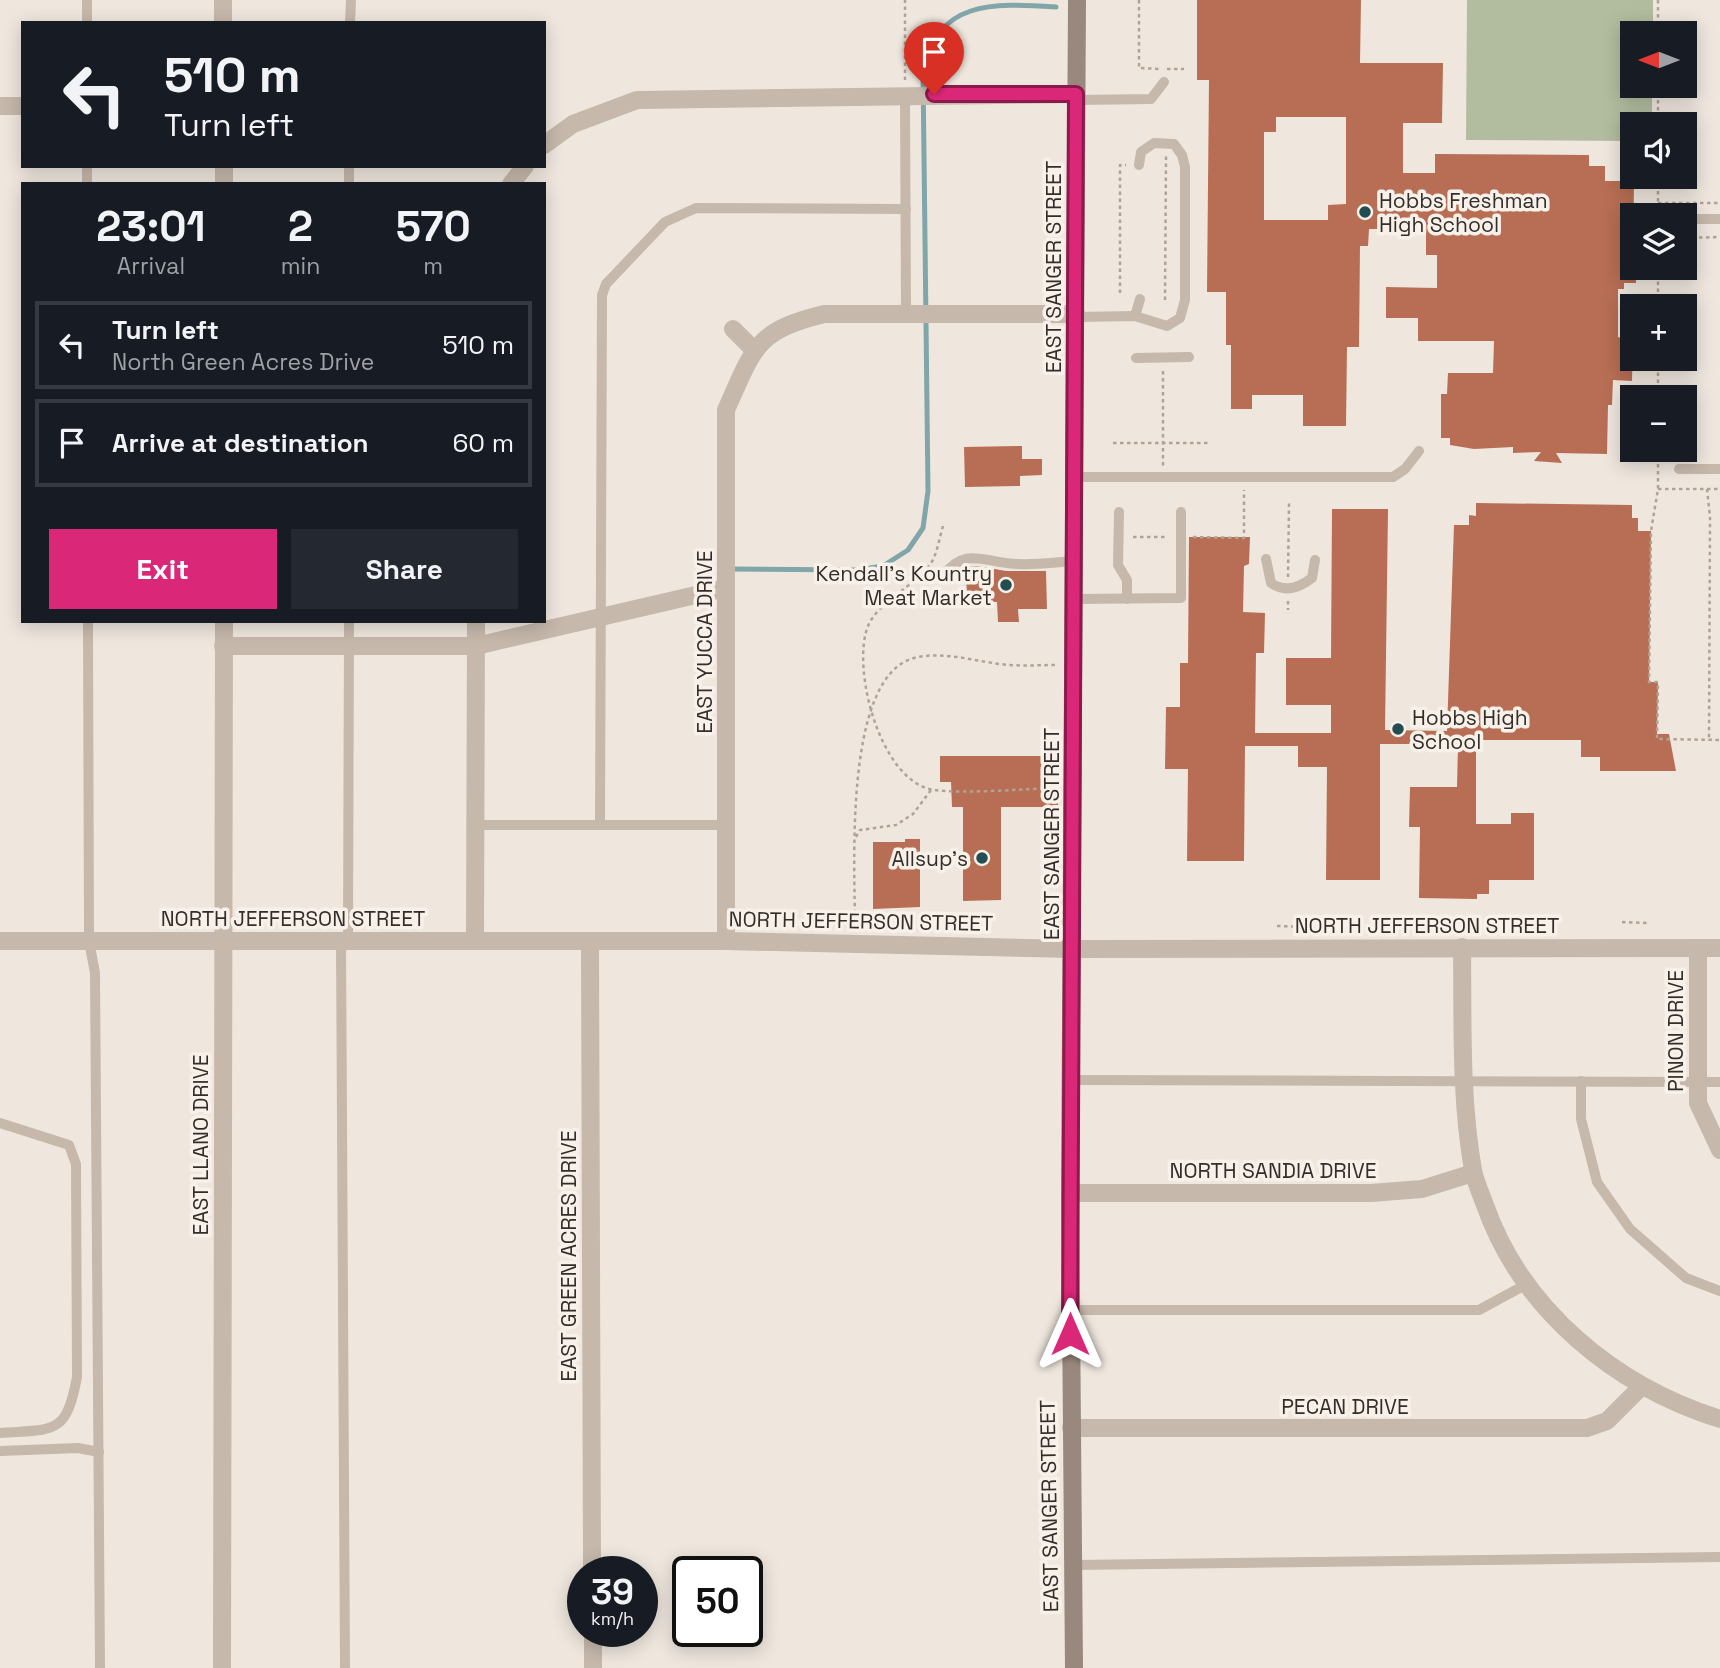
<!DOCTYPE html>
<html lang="en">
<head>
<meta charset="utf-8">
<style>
	:root { --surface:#171b24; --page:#242831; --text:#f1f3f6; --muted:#9ea1a6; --line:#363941; --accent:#db2777 }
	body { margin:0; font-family:"Space Grotesk",sans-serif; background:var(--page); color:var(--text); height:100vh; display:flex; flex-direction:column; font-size:26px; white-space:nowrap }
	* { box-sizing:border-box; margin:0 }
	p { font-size:23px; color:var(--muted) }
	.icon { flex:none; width:38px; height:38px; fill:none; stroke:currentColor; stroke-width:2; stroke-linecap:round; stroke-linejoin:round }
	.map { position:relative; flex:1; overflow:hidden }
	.drawer { position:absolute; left:21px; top:182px; width:525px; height:441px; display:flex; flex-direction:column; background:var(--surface); border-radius:0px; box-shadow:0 4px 18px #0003 }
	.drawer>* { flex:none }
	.top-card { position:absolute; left:21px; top:21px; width:525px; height:147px; border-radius:0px; box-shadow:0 4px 18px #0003; background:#171b24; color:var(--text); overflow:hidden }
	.needle { width:46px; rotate:270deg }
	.buttons { position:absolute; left:1620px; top:21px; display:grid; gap:14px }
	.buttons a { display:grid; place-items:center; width:77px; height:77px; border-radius:0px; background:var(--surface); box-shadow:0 4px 18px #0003; font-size:35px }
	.speed { position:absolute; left:567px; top:1556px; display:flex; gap:14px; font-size:35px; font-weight:700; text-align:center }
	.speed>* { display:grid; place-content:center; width:91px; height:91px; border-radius:50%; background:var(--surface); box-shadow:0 4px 18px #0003; line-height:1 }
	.speed small { font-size:18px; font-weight:400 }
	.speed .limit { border:4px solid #111; border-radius:10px; background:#fff; color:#111 }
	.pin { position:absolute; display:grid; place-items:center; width:60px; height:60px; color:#fff; margin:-72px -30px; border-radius:50% 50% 50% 0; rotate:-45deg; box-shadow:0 0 7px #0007 }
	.pin .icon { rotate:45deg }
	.me { position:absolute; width:77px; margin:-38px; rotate:0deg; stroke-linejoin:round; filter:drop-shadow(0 0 5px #0008) }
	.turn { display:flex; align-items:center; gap:24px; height:147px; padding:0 28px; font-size:32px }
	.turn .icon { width:91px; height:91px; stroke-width:2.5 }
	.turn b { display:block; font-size:49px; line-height:60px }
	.eta { display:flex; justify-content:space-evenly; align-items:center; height:119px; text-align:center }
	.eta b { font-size:42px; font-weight:700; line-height:49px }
	.action { display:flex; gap:14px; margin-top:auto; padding:14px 28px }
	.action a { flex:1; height:80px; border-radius:0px; background:var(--accent); color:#fff; font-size:28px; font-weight:700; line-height:80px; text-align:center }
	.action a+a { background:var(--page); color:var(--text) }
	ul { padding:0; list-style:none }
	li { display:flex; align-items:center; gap:21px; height:88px; margin:0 14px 10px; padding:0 14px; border:4px solid var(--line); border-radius:0px }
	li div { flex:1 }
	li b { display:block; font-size:26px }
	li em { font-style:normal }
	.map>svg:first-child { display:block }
	.green { fill:#b2bd9f }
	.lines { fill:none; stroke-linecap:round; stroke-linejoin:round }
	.stream { stroke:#80a6a9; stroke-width:5 }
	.building { fill:#b76e54; fill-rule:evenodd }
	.path { stroke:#b2a295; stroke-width:2.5; stroke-dasharray:3.5 3.5; stroke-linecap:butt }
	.service { stroke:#c6b8ab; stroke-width:10 }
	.minor { stroke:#c6b8ab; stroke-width:18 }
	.tertiary { stroke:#c6b8ab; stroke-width:18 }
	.secondary { stroke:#99887d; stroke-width:18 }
	.route-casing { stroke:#8e194d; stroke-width:18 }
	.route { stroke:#db2777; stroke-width:12 }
	.poi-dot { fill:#244d51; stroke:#f7f1ea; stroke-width:2.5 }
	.labels { text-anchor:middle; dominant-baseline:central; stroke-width:7; stroke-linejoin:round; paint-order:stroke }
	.poi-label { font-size:21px; fill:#352d29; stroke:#f7f1ea; text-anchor:start }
	.street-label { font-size:21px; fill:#352d29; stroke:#f7f1ea }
</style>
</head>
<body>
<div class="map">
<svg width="1720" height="1668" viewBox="0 0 1720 1668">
	<rect width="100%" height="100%" fill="#efe7de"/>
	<polygon class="green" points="1467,0 1653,0 1653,33 1633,33 1633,86 1652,86 1652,124 1633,124 1633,141 1466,140"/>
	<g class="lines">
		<path class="stream" d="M730,569L857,570L883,566L908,550L923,528L928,491L923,72C937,0 992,3 1056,7"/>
	</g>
	<g class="building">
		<path d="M1197,0H1361L1360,63H1443L1442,123H1403V173H1435V154L1589,155V166H1605V181H1634L1633,268H1636V283H1624V289H1618V337L1633,341L1632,381L1613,380L1612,405H1608L1607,454L1556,453L1562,463L1534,461L1541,452L1513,453V447L1474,449L1450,445V438H1441V394H1447L1448,373H1493L1494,341H1418V318H1386V287L1437,288V255H1426V229H1369L1368,246H1360L1359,347H1347L1346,426H1303V395H1252V409H1231V345H1226V292H1207L1209,80H1197ZM1276,117H1346V204L1328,205V220H1264V132H1276Z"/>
		<polygon points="1022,446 1022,459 1042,459 1042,475 1020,476 1020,486 965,487 964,447"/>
		<polygon points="1476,503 1632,505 1632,518 1638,518 1638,531 1651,531 1649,682 1658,682 1657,734 1669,734 1676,771 1600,771 1600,757 1581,757 1581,740 1476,740 1476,824 1511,824 1511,813 1534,813 1534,880 1489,880 1489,894 1477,894 1477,899 1419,898 1420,827 1409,827 1410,787 1457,787 1458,744 1380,744 1380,880 1326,880 1327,767 1298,767 1298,746 1245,746 1244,861 1187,861 1188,769 1165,769 1166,707 1180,707 1180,663 1188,663 1189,537 1250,537 1249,564 1244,566 1243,612 1265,613 1264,653 1256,653 1255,733 1331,733 1331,705 1286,705 1286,658 1331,658 1332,509 1388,509 1385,730 1447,731 1454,525 1469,525 1469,515 1476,516"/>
		<polygon points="977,566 1006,571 1046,571 1047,609 1018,609 1019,622 998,622 997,602 967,602 966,567"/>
		<polygon points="940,756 1049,756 1049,794 1058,794 1058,807 1001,807 1001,900 963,901 963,807 952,807 951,782 940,782"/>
		<polygon points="905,839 920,839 920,907 873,909 873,842 905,842"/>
	</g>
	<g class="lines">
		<g class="path">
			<polyline points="1139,0 1139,68 1160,69"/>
			<polyline points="1658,0 1658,33"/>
			<polyline points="1167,69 1184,69"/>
			<polyline points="905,80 905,0"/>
			<polyline points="1658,86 1658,124"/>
			<polyline points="1658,177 1658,215"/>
			<polyline points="1658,203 1720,203"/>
			<polyline points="1685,238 1720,237"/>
			<polyline points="1120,293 1120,165 1126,165"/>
			<polyline points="1165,300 1166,156"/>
			<polyline points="1658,306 1658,268"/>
			<polyline points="1163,371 1163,466"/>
			<polyline points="1658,397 1658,359"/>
			<polyline points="1113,443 1211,443"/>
			<polyline points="1658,450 1658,489 1651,531 1649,682 1658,682 1657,739 1720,740"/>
			<polyline points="1658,455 1678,455"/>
			<polyline points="1658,489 1720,489"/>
			<polyline points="1707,489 1710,517 1709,740"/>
			<path d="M943,526C939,539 937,556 929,566C913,587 878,602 868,626C851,668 880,782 934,790C969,794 1019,789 1056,788"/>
			<polyline points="1133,537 1168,537"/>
			<polyline points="1193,537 1244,538 1244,490"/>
			<polyline points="1288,577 1289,503"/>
			<polyline points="1288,601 1288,610"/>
			<polyline points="856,837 860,830 896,825 913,814 931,790"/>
			<polyline points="1622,922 1649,923"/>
			<polyline points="1277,926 1308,927"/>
			<path d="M855,927C855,868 843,677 914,658C945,650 979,663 1010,665C1026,666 1042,665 1058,665"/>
		</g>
		<g class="service">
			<polyline points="87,0 87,23"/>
			<polyline points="350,23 351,0"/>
			<polyline points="905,98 906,314"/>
			<polyline points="1076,100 1151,99 1164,82"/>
			<polyline points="87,166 87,184"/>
			<polyline points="349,166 349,184"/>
			<polyline points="1685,219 1720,219"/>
			<polyline points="1135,316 1140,299"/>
			<polyline points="1076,317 1135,316 1167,326 1180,318 1185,300 1185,167 1182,155 1174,144 1154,143 1141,152 1139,165"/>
			<polyline points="1136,358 1189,357"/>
			<polyline points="1679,469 1720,469"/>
			<polyline points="1075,477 1393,477 1405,469 1419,451"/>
			<polyline points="1119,512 1118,565 1127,580 1127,599"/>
			<path d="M1266,559L1271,583C1285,593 1299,588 1312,578L1315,560"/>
			<path d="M942,577C966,544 986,564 1018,564C1037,565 1056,562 1075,561"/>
			<polyline points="1075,599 1181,598 1181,512"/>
			<polyline points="88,621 89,941 95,973 100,1668"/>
			<polyline points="476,825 726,825"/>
			<polyline points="600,825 602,295 606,284 665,222 696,208 906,209"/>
			<polyline points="341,941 345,1668"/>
			<polyline points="348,941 349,621"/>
			<polyline points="1071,1080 1720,1082"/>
			<polyline points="1581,1081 1581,1119 1597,1182 1630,1229 1686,1278 1720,1291"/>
			<path d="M0,1123L69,1145L76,1164L77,1377C66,1436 54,1429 0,1433"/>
			<polyline points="1070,1310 1479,1310 1527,1284"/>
			<polyline points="0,1451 78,1448 99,1452"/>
			<polyline points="1073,1565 1720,1557"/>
		</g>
		<g class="minor">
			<polyline points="223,0 223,23"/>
			<polyline points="0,106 23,106"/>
			<polyline points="544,145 573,124 637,100 1076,94"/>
			<polyline points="224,184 224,166"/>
			<polyline points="511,184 525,166"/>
			<polyline points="733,329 753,349"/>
			<polyline points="223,646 476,646 726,588"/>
			<polyline points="475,940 476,621"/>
			<polyline points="590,941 592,1572"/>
			<path d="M726,941V410C754,348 755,331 824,314H1076"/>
			<path d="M1462,947C1463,1021 1460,1096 1473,1170C1475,1181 1481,1194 1485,1205C1522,1310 1615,1386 1720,1419"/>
			<polyline points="1698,948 1698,1103 1720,1150"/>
			<polyline points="1070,1193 1371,1193 1422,1189 1473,1173"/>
			<polyline points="1071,1428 1587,1428 1607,1421 1642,1386"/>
			<polyline points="593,1631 593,1668"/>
			<polyline points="222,1668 224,621"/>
		</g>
		<polyline class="tertiary" points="0,941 726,941 1073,949 1720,948"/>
		<polyline class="secondary" points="1074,1668 1070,1193 1077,0"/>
	</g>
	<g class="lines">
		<defs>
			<polyline id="route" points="934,94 1076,94 1070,1334"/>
		</defs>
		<use href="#route" class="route-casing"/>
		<use href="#route" class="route"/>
	</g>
	<g class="poi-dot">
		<circle cx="1365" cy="212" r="7"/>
		<circle cx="1006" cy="585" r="7"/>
		<circle cx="1398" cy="729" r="7"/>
		<circle cx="982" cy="858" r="7"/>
	</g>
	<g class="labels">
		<g class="poi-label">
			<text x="1379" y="200">Hobbs Freshman<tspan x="1379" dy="24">High School</tspan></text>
			<text x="992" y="573" text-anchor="end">Kendall's Kountry<tspan x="992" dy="24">Meat Market</tspan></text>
			<text x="1412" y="717">Hobbs High<tspan x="1412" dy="24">School</tspan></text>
			<text x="968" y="858" text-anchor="end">Allsup's</text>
		</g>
		<g class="street-label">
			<text transform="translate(1053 267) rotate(-90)">EAST SANGER STREET</text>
			<text transform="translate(704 642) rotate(-90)">EAST YUCCA DRIVE</text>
			<text transform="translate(1051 834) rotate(-90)">EAST SANGER STREET</text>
			<text x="293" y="918">NORTH JEFFERSON STREET</text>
			<text transform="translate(861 921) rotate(1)">NORTH JEFFERSON STREET</text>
			<text x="1427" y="925">NORTH JEFFERSON STREET</text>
			<text transform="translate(1675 1031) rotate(-90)">PINON DRIVE</text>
			<text transform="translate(200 1145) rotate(-90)">EAST LLANO DRIVE</text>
			<text x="1273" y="1170">NORTH SANDIA DRIVE</text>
			<text transform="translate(568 1256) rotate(-90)">EAST GREEN ACRES DRIVE</text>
			<text x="1345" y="1406">PECAN DRIVE</text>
			<text transform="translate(1049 1506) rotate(-91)">EAST SANGER STREET</text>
		</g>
	</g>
</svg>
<div class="buttons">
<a><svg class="needle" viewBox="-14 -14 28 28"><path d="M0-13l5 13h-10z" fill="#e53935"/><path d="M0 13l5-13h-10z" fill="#9ea1a6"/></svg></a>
<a><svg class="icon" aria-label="sound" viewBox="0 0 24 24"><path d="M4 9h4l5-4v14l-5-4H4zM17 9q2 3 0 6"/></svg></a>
<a><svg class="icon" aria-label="layers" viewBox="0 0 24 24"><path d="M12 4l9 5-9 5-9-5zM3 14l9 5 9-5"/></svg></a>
<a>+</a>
<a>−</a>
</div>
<div class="speed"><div>39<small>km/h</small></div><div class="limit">50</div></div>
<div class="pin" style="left:934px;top:94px;background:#d93025"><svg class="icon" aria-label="arrive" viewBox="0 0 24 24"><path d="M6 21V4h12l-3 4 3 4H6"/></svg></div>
<svg class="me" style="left:1070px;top:1334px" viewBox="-20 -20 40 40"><path d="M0-17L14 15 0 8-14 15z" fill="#db2777" stroke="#fff" stroke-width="4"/></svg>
<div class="top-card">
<div class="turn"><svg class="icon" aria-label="left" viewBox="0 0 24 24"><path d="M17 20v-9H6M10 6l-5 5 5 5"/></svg><div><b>510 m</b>Turn left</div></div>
</div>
<section class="drawer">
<div class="eta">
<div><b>23:01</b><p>Arrival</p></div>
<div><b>2</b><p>min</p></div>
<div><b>570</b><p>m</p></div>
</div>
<ul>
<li><svg class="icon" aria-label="left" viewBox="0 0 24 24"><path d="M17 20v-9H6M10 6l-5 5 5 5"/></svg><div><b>Turn left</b><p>North Green Acres Drive</p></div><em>510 m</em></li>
<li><svg class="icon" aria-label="arrive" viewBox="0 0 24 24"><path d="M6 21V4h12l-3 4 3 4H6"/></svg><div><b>Arrive at destination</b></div><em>60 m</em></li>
</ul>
<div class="action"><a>Exit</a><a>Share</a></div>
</section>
</div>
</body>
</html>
